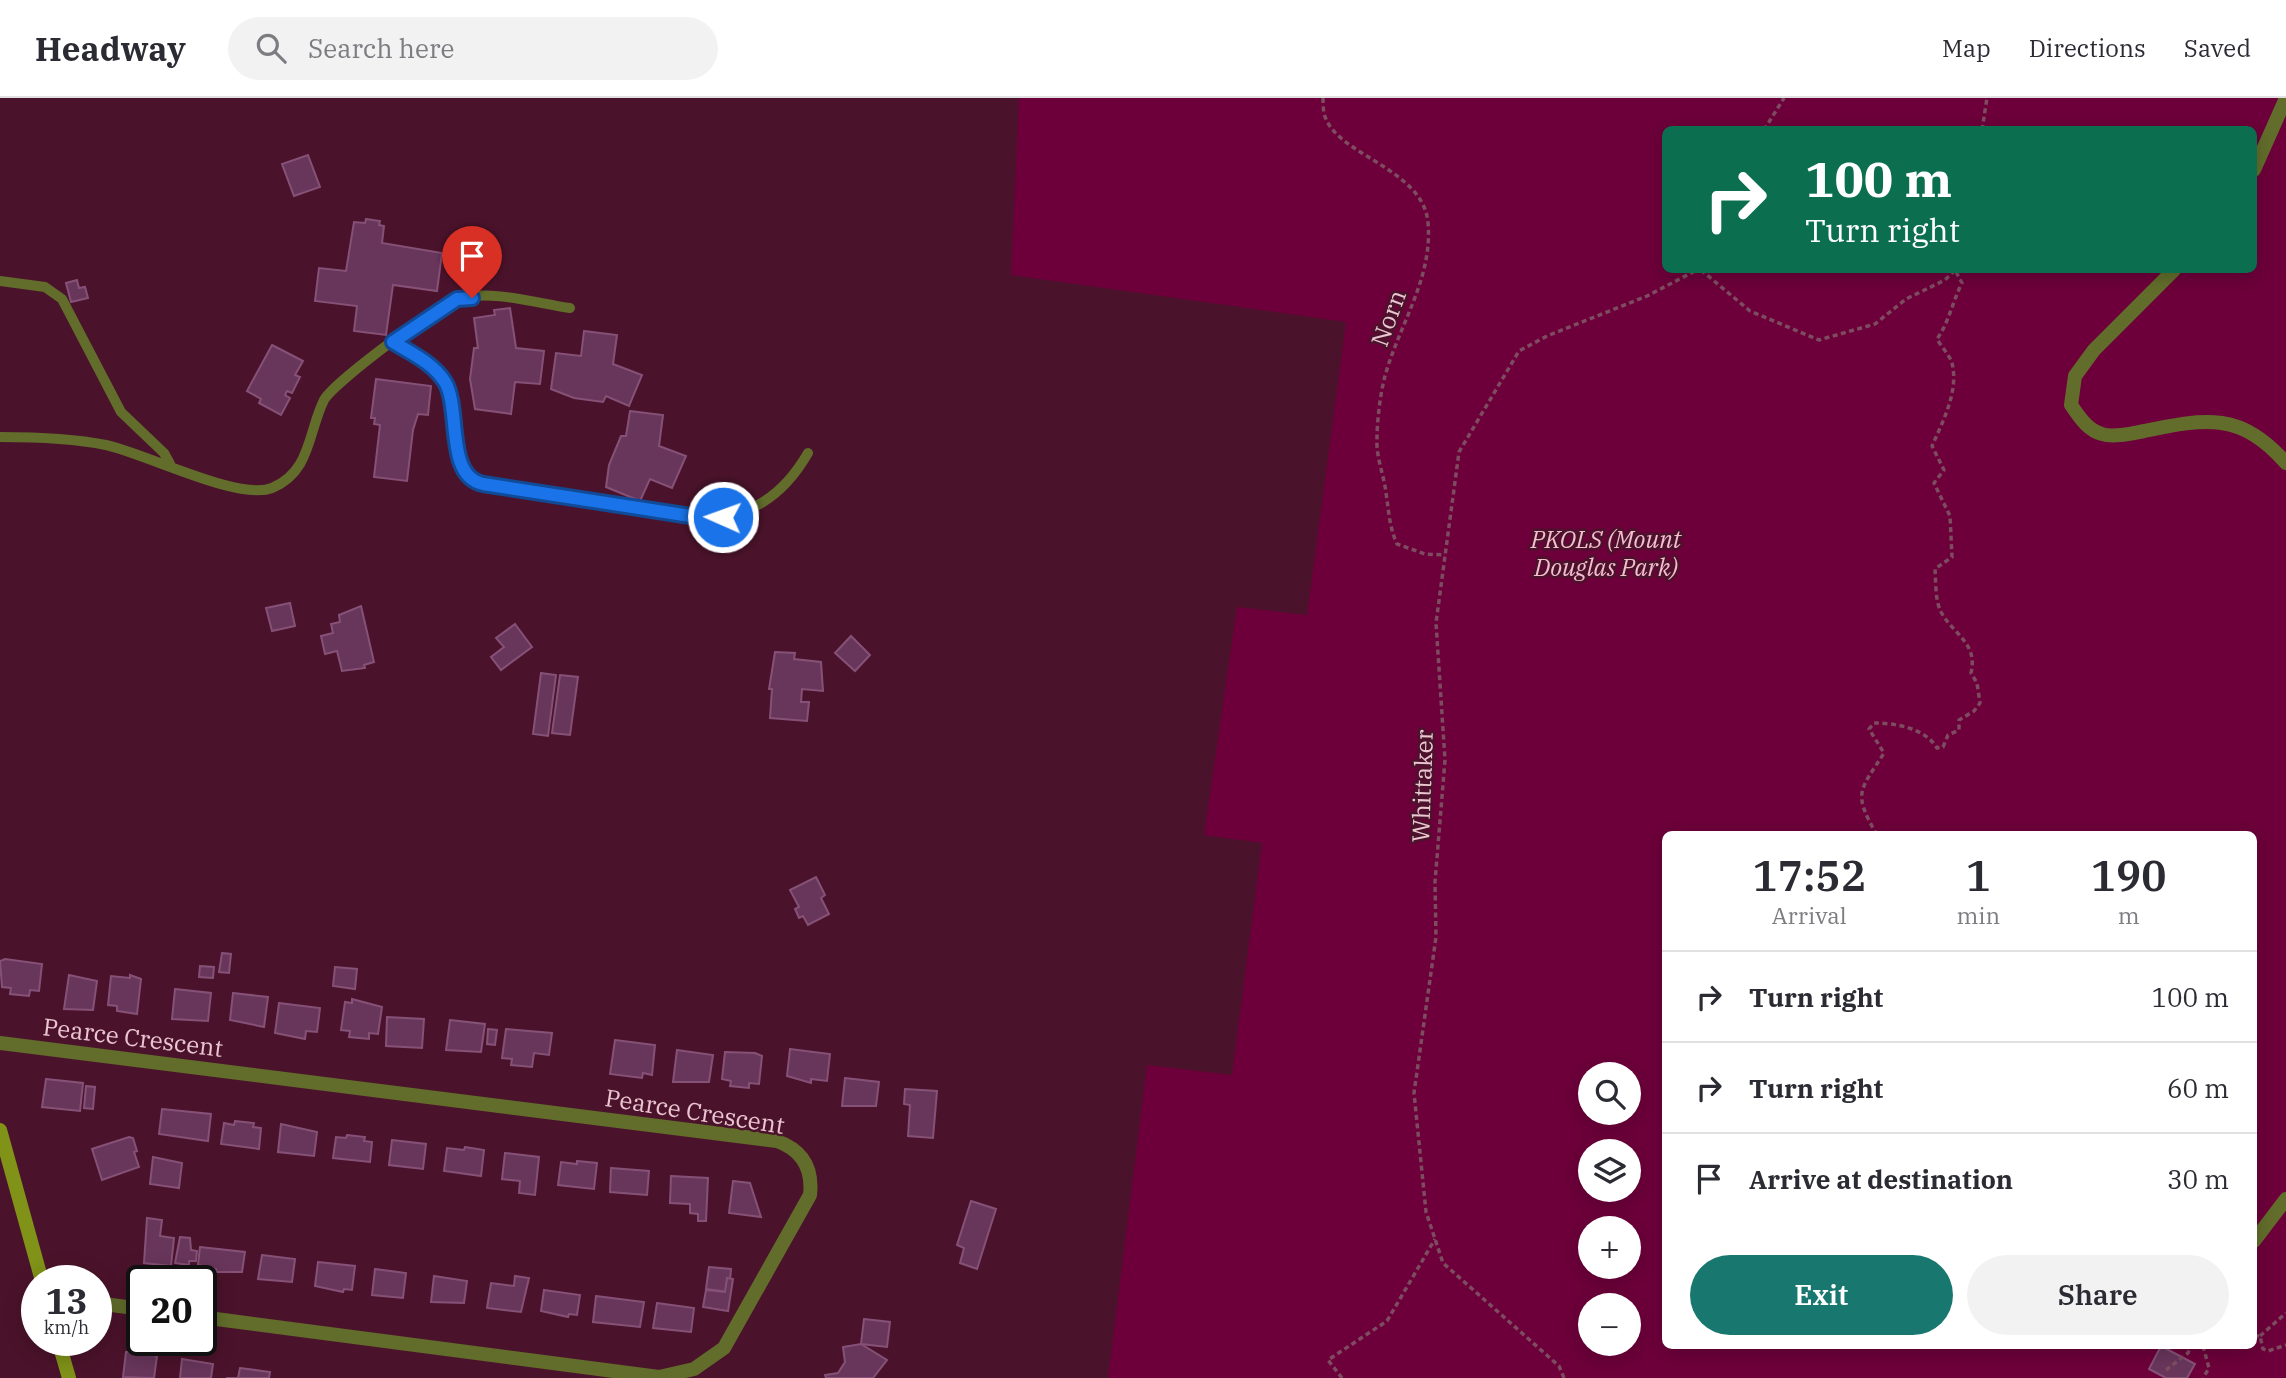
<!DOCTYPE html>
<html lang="en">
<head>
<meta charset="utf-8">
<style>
	:root { --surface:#fff; --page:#f2f2f3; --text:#2b2b33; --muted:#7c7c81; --line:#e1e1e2; --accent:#18776e }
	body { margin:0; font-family:"IBM Plex Serif",serif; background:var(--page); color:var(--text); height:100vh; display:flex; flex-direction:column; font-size:26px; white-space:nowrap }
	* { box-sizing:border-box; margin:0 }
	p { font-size:23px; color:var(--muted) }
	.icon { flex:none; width:38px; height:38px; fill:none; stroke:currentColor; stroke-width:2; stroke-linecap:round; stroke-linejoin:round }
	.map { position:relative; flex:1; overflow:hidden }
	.drawer { position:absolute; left:1662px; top:733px; width:595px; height:518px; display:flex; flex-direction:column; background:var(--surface); border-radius:10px; box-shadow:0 4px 18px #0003 }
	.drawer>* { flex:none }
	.hud { position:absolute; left:1662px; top:28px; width:595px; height:147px; border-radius:10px; box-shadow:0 4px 18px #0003; background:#0b6e4f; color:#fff; overflow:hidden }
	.controls { position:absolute; left:1578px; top:964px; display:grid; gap:14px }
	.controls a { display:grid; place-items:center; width:63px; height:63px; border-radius:50%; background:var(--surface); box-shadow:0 4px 18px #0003; font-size:35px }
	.speed { position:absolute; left:21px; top:1167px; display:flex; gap:14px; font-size:35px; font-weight:700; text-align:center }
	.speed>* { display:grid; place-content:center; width:91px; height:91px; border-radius:50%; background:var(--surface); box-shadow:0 4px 18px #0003; line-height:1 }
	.speed small { font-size:18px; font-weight:400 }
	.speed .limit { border:4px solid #111; border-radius:10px; background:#fff; color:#111 }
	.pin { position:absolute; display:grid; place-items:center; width:60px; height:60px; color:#fff; margin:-72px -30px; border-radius:50% 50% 50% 0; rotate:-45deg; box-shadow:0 0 7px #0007 }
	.pin .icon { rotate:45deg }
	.me { position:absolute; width:77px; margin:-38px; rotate:272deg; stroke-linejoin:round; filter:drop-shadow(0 0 5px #0008) }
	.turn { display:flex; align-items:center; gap:24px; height:147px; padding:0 28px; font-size:32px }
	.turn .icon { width:91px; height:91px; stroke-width:2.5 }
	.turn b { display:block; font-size:49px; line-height:60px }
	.eta { display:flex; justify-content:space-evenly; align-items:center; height:119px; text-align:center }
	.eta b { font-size:42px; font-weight:600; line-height:49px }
	.cta { display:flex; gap:14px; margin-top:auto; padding:14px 28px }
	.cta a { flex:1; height:80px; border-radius:42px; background:var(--accent); color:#fff; font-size:28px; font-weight:600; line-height:80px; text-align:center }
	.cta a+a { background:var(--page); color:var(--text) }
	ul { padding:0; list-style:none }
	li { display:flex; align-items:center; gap:21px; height:91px; padding:0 28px; border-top:2px solid var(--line) }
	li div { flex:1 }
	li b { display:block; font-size:26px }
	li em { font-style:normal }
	header { display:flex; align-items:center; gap:42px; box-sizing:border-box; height:98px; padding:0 35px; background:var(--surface); border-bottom:2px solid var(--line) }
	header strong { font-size:33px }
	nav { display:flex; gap:38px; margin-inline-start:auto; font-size:24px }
	.search { width:490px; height:63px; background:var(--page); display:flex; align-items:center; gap:18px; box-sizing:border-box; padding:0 24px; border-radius:38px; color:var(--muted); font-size:26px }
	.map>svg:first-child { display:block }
	.green { fill:#6d003a; fill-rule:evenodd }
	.building { fill:#68365b; stroke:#865177; stroke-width:2 }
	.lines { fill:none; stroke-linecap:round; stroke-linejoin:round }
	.path { stroke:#7e4c60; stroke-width:3.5; stroke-dasharray:5 3.5; stroke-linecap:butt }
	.lane { stroke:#626d2b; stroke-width:10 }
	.street { stroke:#626d2b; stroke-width:14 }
	.secondary { stroke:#819218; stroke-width:14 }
	.route-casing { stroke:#114b97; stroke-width:18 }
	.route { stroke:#1a73e8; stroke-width:12 }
	.labels { text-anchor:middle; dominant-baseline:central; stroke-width:5; stroke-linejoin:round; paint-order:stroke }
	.street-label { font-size:24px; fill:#ebc6d1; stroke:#4b132b }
	.park-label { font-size:24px; font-style:italic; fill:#f6bdcf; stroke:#4b132b }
</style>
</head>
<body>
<header>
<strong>Headway</strong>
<div class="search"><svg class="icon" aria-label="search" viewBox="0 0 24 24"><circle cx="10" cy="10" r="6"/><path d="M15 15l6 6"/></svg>Search here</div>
<nav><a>Map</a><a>Directions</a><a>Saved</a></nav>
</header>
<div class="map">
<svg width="2286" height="1280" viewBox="0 0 2286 1280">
	<rect width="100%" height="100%" fill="#4b132b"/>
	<path class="green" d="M1019,0H2286V1280H1108L1147,967L1232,977L1262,745L1204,737L1237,509L1307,517L1346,224L1011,177ZM1666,32H2254V172H1666ZM1666,737H2254V1248H1666ZM1591,976H1629V1015H1591ZM1591,1054H1629V1092H1591ZM1591,1130H1629V1169H1591ZM1591,1208H1629V1246H1591Z"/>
	<g class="building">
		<polygon points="308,57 320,89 294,98 282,66"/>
		<polygon points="366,121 380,123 379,127 384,128 382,145 442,155 437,193 393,187 386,237 354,233 357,208 315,203 319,170 346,173 354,124 365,125"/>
		<polygon points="77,182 79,190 85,189 88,200 71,204 66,185"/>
		<polygon points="510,210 516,250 544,253 540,286 515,284 511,316 475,311 470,281 474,250 478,250 474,220 495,217 494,212"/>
		<polygon points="584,233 617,237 613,266 642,277 629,308 606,298 603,304 574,300 551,291 556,255 581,258"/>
		<polygon points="272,247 303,263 295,277 300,279 292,295 287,293 285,297 290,300 281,317 259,305 261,301 247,293"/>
		<polygon points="376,281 431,288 428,317 418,316 413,332 407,383 374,379 380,327 374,326 375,320 371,320"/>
		<polygon points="630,313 663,317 659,348 686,358 672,390 650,381 640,403 606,389 609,367 621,338 626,338"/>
		<polygon points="290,505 295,528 272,533 266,510"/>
		<polygon points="361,508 374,564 364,567 365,570 342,573 337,553 325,556 321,538 333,535 331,526 340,524 339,517"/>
		<polygon points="515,526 532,549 501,572 491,559 504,549 496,540"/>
		<polygon points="851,538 870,557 855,573 835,555"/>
		<polygon points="775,554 795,555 794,561 821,564 823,593 802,591 801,604 809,604 807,623 770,620 772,591 769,591"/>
		<polygon points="541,575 556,577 548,638 533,636"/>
		<polygon points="560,577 578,579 570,637 552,635"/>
		<polygon points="816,779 825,797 821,800 829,816 808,827 803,818 799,820 795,811 799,809 790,792"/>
		<polygon points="222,855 231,856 229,875 219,874"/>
		<polygon points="5,861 42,866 39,893 30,892 29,898 10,896 11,890 2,889 0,863"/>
		<polygon points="200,868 214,869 213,880 199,879"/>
		<polygon points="335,869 357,871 355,891 333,888"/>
		<polygon points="69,877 97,883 93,912 64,911"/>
		<polygon points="130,877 141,881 137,916 117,913 117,908 108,907 111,878 130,880"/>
		<polygon points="175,891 211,895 208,923 172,921"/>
		<polygon points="233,895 268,899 264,929 230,922"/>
		<polygon points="352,901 382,909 378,936 369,935 369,941 349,939 350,933 341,932 345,904 352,905"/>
		<polygon points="279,905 320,910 317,934 306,933 305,941 275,935"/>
		<polygon points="387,919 424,921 422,950 386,948"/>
		<polygon points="450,922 485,926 481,954 446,952"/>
		<polygon points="488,931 497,932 495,947 487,946"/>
		<polygon points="506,931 552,935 549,957 534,955 532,969 511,967 512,961 502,960"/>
		<polygon points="615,942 655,947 652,977 643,975 642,980 610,976"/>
		<polygon points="790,951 830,956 827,983 811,981 811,985 787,978"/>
		<polygon points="677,952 713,957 709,984 673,984"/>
		<polygon points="725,954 755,955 762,958 759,986 749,985 749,990 730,988 731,983 722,981"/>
		<polygon points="845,980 879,984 876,1008 842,1008"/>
		<polygon points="46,981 83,985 80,1013 42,1009"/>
		<polygon points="86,988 95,989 93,1011 84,1010"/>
		<polygon points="905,991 937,993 933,1040 908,1038 910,1007 904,1006"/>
		<polygon points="162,1011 211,1016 208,1043 159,1036"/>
		<polygon points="235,1023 254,1025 253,1029 261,1030 259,1051 221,1046 224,1025 234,1027"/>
		<polygon points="281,1026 317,1034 314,1058 278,1054"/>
		<polygon points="347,1037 365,1039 364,1043 372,1044 370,1064 333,1060 336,1039 346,1040"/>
		<polygon points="129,1039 133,1040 137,1053 134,1054 139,1069 102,1082 92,1051"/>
		<polygon points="392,1042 426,1046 423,1071 389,1067"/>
		<polygon points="465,1049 484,1052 481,1078 444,1073 447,1050 464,1052"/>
		<polygon points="505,1055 539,1059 535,1097 519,1095 520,1083 502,1081"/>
		<polygon points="153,1059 182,1065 179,1090 150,1086"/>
		<polygon points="577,1063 597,1065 594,1091 558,1087 561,1064 577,1066"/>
		<polygon points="611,1070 649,1073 647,1097 610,1094"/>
		<polygon points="671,1078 708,1080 706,1123 698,1123 698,1116 690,1115 690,1106 670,1105"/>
		<polygon points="733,1083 750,1085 761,1119 729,1115"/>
		<polygon points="971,1103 996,1111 977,1171 960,1165 964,1150 957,1147"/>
		<polygon points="147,1120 162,1122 160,1138 174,1140 171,1168 144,1165"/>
		<polygon points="180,1139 190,1140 191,1152 197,1153 196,1163 189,1163 189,1167 175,1165"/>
		<polygon points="200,1149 245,1154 242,1174 216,1174 216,1171 198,1167"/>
		<polygon points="262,1157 295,1161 292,1184 258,1181"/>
		<polygon points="318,1164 355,1168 352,1192 344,1191 343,1194 315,1188"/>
		<polygon points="709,1169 731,1171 729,1194 706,1191"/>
		<polygon points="375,1171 406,1175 403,1200 372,1197"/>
		<polygon points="434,1178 467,1183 464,1205 431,1204"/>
		<polygon points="515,1178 529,1180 521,1214 487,1210 491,1185 514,1188"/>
		<polygon points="727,1180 733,1181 728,1213 703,1209 706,1192 725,1194"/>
		<polygon points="544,1192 580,1197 577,1217 569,1216 568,1219 541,1213"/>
		<polygon points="596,1198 644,1204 640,1229 593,1224"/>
		<polygon points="657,1205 694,1210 691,1234 653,1230"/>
		<polygon points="864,1221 890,1224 887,1249 861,1246"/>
		<polygon points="861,1246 887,1262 873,1280 826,1280 825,1277 838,1275 845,1264 843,1249"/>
		<polygon points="2161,1248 2195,1266 2187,1280 2166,1280 2149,1271"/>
		<polygon points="137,1253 157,1258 154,1280 123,1279 126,1254"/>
		<polygon points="182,1261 213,1266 211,1280 180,1280"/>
		<polygon points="240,1270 270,1274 269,1280 226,1280 238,1280"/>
	</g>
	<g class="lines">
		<g class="path">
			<path d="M1323,0C1323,7 1323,15 1326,21C1341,58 1424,72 1428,125C1433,180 1399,227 1385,278C1380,297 1377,323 1377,342C1376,359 1384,377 1386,395C1389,414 1389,428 1397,446L1425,456L1445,457"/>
			<polyline points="1764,32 1784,0"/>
			<polyline points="1982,32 1987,0"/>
			<polyline points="1701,172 1750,213 1819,242 1875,226 1906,201 1945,182 1955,172"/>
			<path d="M1877,737C1852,694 1860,693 1884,655L1869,631L1874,625C1895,625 1925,630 1937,650L1943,649L1948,637L1959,632V622L1974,613L1980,605L1977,585L1971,575C1978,545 1954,537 1941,514C1935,502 1936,485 1935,471L1952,459L1950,418L1934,385L1944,372L1932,348C1943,323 1959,293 1952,265C1950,258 1941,248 1937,241C1949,224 1952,205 1962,185L1955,172"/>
			<polyline points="2254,1238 2260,1238 2263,1251 2268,1253 2286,1247"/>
			<polyline points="2260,1238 2286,1215"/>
			<polyline points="2203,1248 2209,1270 2203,1280"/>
			<polyline points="2166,1272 2188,1255 2191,1248"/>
			<polyline points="1342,1280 1328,1262 1387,1223 1435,1141"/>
			<polyline points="1564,1280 1559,1268 1443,1165 1426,1114 1414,995 1436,839 1435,784 1445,662 1436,525 1459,354 1519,253 1547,238 1647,198 1697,172"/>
		</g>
		<g class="lane">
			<polyline points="0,183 45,189 62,201 121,314 164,355 170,366"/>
			<path d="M393,244C411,255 433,265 445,284C462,312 443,368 477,385L697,419C749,422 783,398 808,355"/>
			<path d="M0,339C35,339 71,340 106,347C147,356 238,403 272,390C311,374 308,334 324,302C333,285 440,205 459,200C493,192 536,205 570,210"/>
		</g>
		<g class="street">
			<polyline points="2254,72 2286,0"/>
			<path d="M2174,172L2094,252L2075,278L2071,307C2079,318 2087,332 2102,336C2113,340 2133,335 2144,333C2207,320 2241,314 2286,365"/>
			<path d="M0,945L777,1043C802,1052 813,1070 810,1097L724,1250L694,1271L659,1279L201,1219"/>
			<polyline points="2254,1143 2286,1101"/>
			<polyline points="96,1205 142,1211"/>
		</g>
		<g class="secondary">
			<polyline points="0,1032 42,1183"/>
			<polyline points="58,1242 69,1280"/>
		</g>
	</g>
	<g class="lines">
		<defs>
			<path id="route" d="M472,200L457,201L393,244C411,255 433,265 445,284C461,311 445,378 483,386L697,419H723"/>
		</defs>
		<use href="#route" class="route-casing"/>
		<use href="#route" class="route"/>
	</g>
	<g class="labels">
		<g class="street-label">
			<text transform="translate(1388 220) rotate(-70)">Norn</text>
			<text transform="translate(1422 688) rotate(-88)">Whittaker</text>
			<text transform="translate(133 939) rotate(7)">Pearce Crescent</text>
			<text transform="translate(695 1013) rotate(9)">Pearce Crescent</text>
		</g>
		<g class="park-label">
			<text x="1606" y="441">PKOLS (Mount<tspan x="1606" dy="28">Douglas Park)</tspan></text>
		</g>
	</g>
</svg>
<div class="controls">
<a><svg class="icon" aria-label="search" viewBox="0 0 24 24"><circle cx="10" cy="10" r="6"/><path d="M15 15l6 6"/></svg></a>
<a><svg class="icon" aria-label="layers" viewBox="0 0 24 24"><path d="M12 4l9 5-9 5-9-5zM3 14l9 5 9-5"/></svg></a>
<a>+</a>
<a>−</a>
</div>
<div class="speed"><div>13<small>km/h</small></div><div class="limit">20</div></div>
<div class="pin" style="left:472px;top:200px;background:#d93025"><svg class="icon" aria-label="arrive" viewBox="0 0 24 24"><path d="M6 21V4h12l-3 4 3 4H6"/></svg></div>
<svg class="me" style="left:723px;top:419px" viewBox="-20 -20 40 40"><circle r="17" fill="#1a73e8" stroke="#fff" stroke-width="3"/><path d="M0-11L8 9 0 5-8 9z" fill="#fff"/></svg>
<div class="hud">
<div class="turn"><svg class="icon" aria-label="right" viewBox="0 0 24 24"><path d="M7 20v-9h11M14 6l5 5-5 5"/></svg><div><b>100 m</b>Turn right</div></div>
</div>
<section class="drawer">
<div class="eta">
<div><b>17:52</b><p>Arrival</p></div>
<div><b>1</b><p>min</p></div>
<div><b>190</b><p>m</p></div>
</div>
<ul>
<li><svg class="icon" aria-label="right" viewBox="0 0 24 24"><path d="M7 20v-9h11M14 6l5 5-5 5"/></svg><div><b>Turn right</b></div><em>100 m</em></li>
<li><svg class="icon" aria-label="right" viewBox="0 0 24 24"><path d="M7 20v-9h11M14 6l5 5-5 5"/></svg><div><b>Turn right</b></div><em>60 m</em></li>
<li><svg class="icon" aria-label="arrive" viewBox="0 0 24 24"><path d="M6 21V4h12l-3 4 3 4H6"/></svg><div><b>Arrive at destination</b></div><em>30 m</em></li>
</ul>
<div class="cta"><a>Exit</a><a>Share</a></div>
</section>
</div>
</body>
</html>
